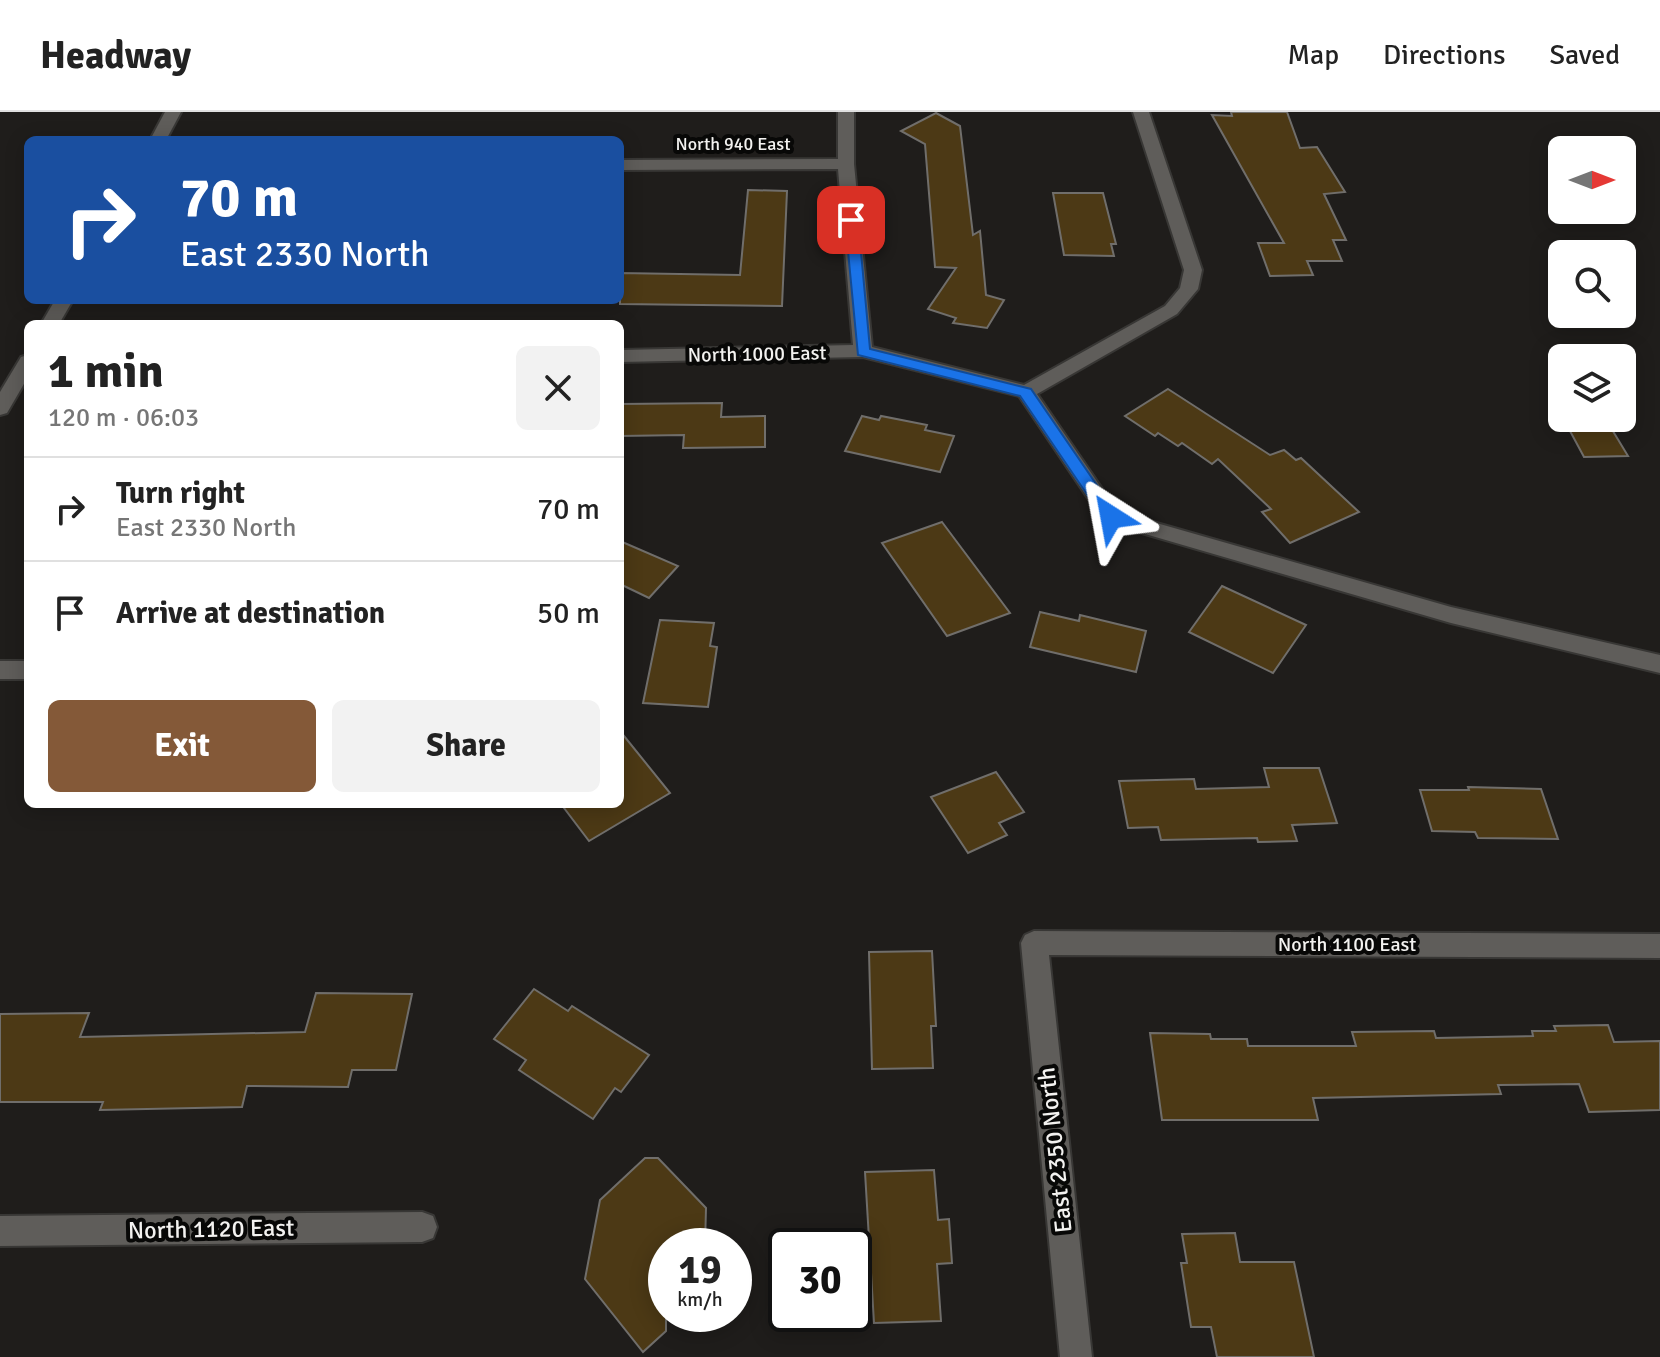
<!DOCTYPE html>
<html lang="en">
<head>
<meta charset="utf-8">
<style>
	:root { --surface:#fff; --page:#f2f2f2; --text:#222; --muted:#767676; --line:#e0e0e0; --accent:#845938 }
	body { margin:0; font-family:Signika,sans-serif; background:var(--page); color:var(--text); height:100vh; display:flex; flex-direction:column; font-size:30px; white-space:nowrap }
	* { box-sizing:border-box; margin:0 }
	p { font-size:26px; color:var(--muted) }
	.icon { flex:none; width:44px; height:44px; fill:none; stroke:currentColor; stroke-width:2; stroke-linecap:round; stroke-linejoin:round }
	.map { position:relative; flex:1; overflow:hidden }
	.sheet { position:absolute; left:24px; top:208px; width:600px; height:488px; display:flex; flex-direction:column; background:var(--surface); border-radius:12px; box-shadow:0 4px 20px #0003 }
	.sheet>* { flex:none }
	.banner { position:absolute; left:24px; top:24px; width:600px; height:168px; border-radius:12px; box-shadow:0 4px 20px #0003; background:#1a4fa0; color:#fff; overflow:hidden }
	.needle { width:52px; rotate:90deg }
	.buttons { position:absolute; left:1548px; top:24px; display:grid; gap:16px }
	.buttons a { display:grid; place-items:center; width:88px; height:88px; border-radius:12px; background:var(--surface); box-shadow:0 4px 20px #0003; font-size:40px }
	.speed { position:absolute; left:648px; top:1116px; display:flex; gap:16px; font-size:40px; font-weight:700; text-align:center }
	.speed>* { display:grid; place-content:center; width:104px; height:104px; border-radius:50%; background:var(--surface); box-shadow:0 4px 20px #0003; line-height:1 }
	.speed small { font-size:20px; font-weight:400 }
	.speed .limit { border:4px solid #111; border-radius:12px; background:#fff; color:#111 }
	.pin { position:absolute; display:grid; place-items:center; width:68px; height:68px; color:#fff; margin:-34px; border-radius:16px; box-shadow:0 4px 12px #0006 }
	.me { position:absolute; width:88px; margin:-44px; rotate:326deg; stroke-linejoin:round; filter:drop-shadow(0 0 6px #0008) }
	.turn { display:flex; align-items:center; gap:28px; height:168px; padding:0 24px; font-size:36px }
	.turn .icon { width:104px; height:104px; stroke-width:2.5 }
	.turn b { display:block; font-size:56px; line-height:68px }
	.round { display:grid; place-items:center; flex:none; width:84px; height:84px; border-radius:12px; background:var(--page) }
	.headline { display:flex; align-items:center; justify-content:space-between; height:136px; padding:0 24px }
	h1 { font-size:48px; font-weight:800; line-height:60px }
	.primary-button { display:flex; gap:16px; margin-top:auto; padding:16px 24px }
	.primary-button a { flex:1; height:92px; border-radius:12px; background:var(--accent); color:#fff; font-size:32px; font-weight:800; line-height:92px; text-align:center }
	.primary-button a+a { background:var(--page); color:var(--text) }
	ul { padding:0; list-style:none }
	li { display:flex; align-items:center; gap:24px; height:104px; padding:0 24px; border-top:2px solid var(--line) }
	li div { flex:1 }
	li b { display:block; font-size:30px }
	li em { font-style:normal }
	header { display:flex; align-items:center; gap:48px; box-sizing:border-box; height:112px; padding:0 40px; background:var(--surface); border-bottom:2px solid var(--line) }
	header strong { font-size:38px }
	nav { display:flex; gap:44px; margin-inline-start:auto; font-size:28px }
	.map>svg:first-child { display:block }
	.building { fill:#4c3915; stroke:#706e6b; stroke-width:2 }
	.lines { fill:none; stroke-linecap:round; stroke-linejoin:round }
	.minor-casing { stroke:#383735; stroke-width:4 }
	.minor { fill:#5f5d5a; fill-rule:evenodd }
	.route { fill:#1a73e8; stroke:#114b97; stroke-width:2 }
	.labels { text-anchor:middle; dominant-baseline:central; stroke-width:8; stroke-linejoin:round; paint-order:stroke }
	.far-street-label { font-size:18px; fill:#f3f2f0; stroke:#080807 }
	.street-label { font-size:20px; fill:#f3f2f0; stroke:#080807 }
	.near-street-label { font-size:24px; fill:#f3f2f0; stroke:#080807 }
</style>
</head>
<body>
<header>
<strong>Headway</strong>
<nav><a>Map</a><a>Directions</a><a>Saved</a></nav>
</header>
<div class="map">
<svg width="1660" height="1245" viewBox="0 0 1660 1245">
	<rect width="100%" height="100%" fill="#1f1d1b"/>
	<g class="building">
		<polygon points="1231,0 1287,0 1300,36 1317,35 1345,80 1324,82 1346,128 1333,128 1342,149 1307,149 1313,163 1270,164 1258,131 1284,131 1212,3 1232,4"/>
		<polygon points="936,1 960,14 973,123 980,119 986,183 1004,188 987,216 953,211 956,206 928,197 956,156 935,155 925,32 901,19"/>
		<polygon points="748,78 787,79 782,194 620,192 620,161 740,163"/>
		<polygon points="1053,81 1103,81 1116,132 1111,132 1114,144 1064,143"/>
		<polygon points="1168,277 1270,343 1284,338 1296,348 1301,346 1359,400 1290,431 1262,400 1271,397 1218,347 1212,352 1182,331 1178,334 1158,321 1155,324 1125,304"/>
		<polygon points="722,291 721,305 765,304 765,335 683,336 684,323 620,324 620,292"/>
		<polygon points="862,304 879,308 881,304 927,313 925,318 954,324 940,360 845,339"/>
		<polygon points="1563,306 1605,306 1628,344 1584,345"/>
		<polygon points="942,410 1010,501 947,524 882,431"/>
		<polygon points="620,429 678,454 649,486 620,472"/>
		<polygon points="1222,474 1306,513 1273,561 1189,520"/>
		<polygon points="1040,500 1079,509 1080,503 1146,519 1136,560 1030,535"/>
		<polygon points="660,508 714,511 710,534 717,535 708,595 643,591"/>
		<polygon points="620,619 670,681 589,729 561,692 620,692"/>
		<polygon points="1264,656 1319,656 1337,711 1292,713 1297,729 1258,730 1257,726 1161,728 1158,715 1128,716 1119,669 1194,667 1196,677 1269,675"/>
		<polygon points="996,660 1024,700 999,711 1007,723 968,741 931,685"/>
		<polygon points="1468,675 1541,677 1558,727 1478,726 1475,720 1432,719 1420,678 1469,678"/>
		<polygon points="932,839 936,914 931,914 933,956 872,957 869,840"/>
		<polygon points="534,877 568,899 572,894 649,943 621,980 615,976 593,1007 519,958 526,948 494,927"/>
		<polygon points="316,881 412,882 396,958 352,958 348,975 247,974 242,995 100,998 103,990 0,990 0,902 89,901 80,925 305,920"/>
		<polygon points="1608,913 1614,930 1660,929 1660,998 1589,1000 1579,972 1498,973 1501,982 1313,986 1318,1008 1162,1008 1150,921 1210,922 1211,927 1247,927 1248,934 1356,934 1352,920 1434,919 1436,926 1533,924 1532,919 1556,919 1554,914"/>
		<polygon points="645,1046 658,1046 706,1096 705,1134 666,1134 666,1219 643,1240 585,1167 600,1088"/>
		<polygon points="934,1058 938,1108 949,1107 952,1151 937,1152 941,1209 874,1211 865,1060"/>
		<polygon points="1235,1121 1240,1150 1294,1150 1314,1245 1217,1245 1211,1215 1191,1215 1181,1151 1187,1151 1182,1122"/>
	</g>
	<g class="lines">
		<defs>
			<g id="minor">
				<polygon points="165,0 181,0 166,28 150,28"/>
				<polygon points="838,0 854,0 854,52 872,235 1024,273 1165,194 1180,176 1184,158 1133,0 1149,0 1202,158 1198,177 1177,202 1037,282 1118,400 1451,495 1660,543 1660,561 1451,511 1104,410 1019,284 863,245 620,250 620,238 853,233 838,57 620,58 620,48 838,47"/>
				<polygon points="55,188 73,188 59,212 41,212"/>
				<polygon points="28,243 28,265 7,301 0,303 0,280 21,245"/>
				<rect x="0" y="549" width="28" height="18"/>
				<polygon points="1034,819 1660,822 1660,846 1049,843 1092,1245 1060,1245 1021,831 1025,823"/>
				<polygon points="422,1100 433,1104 437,1115 433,1126 422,1130 0,1134 0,1104"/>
			</g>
		</defs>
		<use href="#minor" class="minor-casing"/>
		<use href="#minor" class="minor"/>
	</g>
	<polygon class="route" points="851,104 858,108 870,237 1031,277 1116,401 1116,409 1105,409 1020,284 858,243 845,108"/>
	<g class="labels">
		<g class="far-street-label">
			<text x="733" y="32">North 940 East</text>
		</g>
		<g class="street-label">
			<text transform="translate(757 242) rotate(-1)">North 1000 East</text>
			<text x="1347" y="832">North 1100 East</text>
		</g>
		<g class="near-street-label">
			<text transform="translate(1055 1038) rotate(-96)">East 2350 North</text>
			<text transform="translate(211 1117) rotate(-1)">North 1120 East</text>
		</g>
	</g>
</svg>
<div class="buttons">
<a><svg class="needle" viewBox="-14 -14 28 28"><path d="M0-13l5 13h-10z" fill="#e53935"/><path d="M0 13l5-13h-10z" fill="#767676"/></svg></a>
<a><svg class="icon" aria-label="search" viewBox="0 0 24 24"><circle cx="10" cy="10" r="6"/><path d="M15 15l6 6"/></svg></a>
<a><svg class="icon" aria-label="layers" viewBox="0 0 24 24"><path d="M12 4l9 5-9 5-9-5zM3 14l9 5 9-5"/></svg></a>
</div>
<div class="speed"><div>19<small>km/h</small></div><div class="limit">30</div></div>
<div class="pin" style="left:851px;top:108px;background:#d93025"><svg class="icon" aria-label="arrive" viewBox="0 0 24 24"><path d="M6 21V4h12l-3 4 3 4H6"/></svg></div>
<svg class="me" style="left:1111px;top:405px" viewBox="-20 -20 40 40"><path d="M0-17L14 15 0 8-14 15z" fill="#1a73e8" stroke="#fff" stroke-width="4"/></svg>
<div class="banner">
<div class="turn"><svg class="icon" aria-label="right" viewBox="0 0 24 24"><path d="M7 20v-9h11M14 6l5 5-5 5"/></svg><div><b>70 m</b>East 2330 North</div></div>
</div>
<section class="sheet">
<div class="headline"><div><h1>1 min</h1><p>120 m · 06:03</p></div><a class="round"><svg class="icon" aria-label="close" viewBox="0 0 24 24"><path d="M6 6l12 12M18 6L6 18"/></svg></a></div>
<ul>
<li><svg class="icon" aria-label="right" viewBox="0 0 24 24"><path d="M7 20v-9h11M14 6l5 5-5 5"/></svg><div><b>Turn right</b><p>East 2330 North</p></div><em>70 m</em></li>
<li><svg class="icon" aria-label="arrive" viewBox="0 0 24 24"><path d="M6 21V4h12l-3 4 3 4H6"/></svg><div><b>Arrive at destination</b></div><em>50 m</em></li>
</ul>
<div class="primary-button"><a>Exit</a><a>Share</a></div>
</section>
</div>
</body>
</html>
